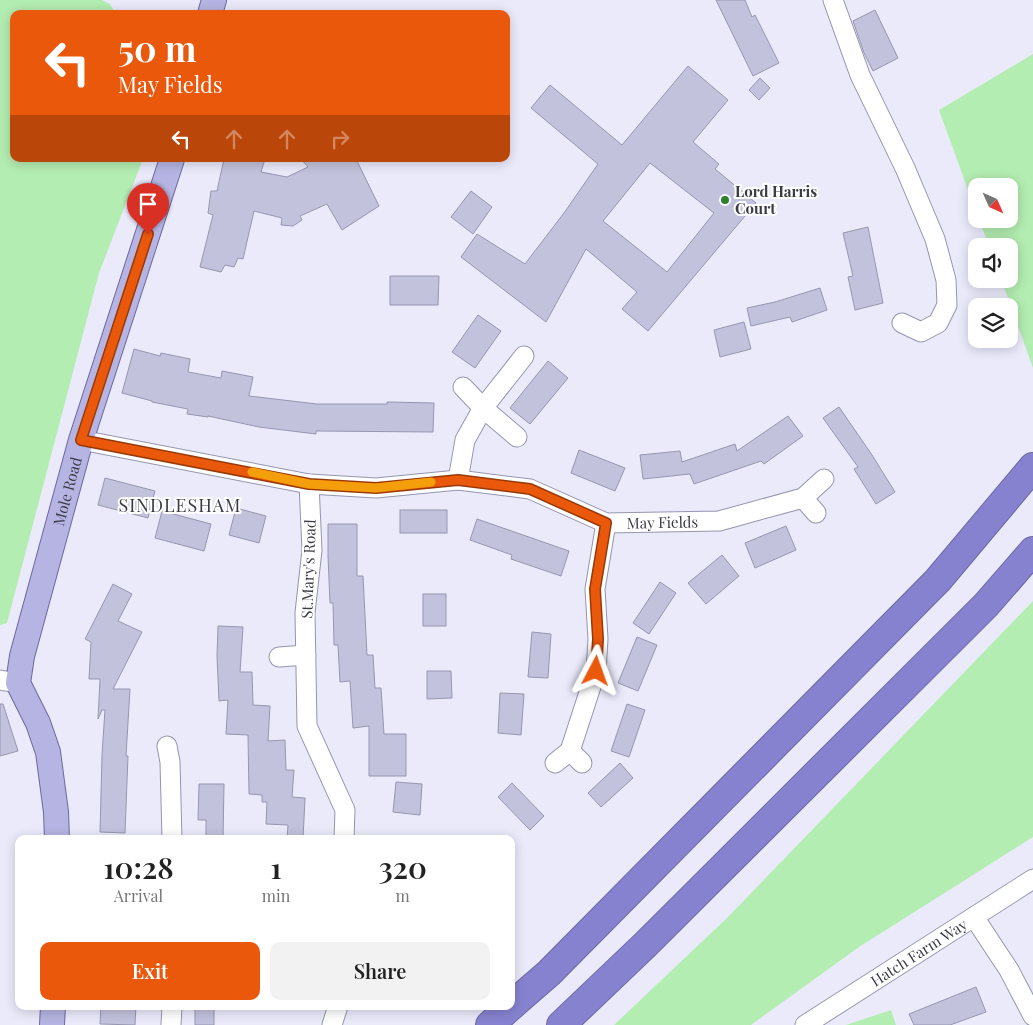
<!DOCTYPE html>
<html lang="en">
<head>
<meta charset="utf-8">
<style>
	:root { --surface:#fff; --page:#f2f2f2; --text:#222; --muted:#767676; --accent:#ea580c }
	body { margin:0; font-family:"Playfair Display",serif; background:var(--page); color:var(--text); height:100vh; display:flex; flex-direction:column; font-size:19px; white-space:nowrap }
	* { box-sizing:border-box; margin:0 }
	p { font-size:16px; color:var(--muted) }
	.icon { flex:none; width:28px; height:28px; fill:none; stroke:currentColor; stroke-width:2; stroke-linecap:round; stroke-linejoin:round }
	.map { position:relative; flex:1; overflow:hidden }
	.details { position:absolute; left:15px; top:835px; width:500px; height:175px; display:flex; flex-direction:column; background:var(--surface); border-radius:10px; box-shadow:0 2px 12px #0003 }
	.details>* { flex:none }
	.top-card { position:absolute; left:10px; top:10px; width:500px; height:152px; border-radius:10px; box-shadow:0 2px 12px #0003; background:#ea580c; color:#fff; overflow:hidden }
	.needle { width:32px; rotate:135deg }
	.buttons { position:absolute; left:968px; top:178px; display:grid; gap:10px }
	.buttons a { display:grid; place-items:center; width:50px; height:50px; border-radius:10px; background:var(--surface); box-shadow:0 2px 12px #0003; font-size:25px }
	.pin { position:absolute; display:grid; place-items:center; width:42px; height:42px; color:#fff; margin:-51px -21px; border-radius:50% 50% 50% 0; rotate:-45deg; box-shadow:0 0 5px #0007 }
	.pin .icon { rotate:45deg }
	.me { position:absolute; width:55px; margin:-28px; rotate:4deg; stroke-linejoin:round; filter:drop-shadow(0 0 4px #0008) }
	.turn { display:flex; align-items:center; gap:18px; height:105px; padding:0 25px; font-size:22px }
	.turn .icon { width:65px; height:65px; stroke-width:2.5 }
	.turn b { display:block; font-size:35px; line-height:42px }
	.lanes { display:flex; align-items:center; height:48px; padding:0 25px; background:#0003; justify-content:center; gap:25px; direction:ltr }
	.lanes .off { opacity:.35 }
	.eta { display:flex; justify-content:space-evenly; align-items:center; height:85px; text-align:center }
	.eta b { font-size:30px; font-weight:600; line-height:35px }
	.action { display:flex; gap:10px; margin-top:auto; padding:10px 25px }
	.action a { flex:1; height:58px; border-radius:10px; background:var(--accent); color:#fff; font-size:20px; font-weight:600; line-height:58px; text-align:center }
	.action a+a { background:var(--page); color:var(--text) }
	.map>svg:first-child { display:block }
	.green { fill:#b4edb1 }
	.building { fill:#c2c2dd; stroke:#9696b0; fill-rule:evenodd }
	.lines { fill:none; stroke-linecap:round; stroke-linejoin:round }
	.minor-casing { stroke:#9595af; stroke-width:21 }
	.major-casing { stroke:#6c699f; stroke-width:26 }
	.highway-casing { stroke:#6c699f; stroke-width:30 }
	.minor { stroke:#fff; stroke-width:19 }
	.major { stroke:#b6b4e2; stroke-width:24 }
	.highway { stroke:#8682cf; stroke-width:28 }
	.route-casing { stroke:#983908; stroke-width:12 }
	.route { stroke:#ea580c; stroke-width:9 }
	.slow { stroke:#f59e0b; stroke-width:9 }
	.poi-dot { fill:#2c802e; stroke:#fff; stroke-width:2 }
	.labels { text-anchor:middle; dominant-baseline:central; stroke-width:4; stroke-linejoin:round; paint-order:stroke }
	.poi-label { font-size:15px; font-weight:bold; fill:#3b3b46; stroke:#fff; text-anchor:start }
	.street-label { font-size:15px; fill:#3b3b46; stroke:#fff }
	.quarter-label { font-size:18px; letter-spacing:1px; fill:#3b3b46; stroke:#fff }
</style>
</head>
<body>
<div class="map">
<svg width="1033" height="1025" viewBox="0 0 1033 1025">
	<rect width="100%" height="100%" fill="#eaeafb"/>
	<g class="green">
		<polygon points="0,0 102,0 110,4 116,14 14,14 14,159 143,159 99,273 7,623 0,625"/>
		<polygon points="1033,54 1033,368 1001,279 1009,279 1009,246 989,246 979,219 1009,219 1009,186 976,186 976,212 939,110"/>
		<polygon points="1033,601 1033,837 859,947 751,1025 614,1025 727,918"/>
		<polygon points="891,1010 896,1025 846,1025"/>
	</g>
	<g class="building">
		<polygon points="716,0 745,0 752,17 755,15 779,63 753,76"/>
		<polygon points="875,10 898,58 873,71 864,53 853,21"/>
		<path d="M688,66L728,100L693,142L719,164L715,169L756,203L648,331L622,309L637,292L586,249L546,322L461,257L477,234L525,264L564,213L598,164L531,108L550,85L622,145ZM650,163L714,213L667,272L603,221Z"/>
		<polygon points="760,78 770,88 759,100 749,90"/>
		<polygon points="224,159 265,159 261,172 287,177 308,167 301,159 356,159 379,206 342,230 327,204 300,216 302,220 293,226 281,225 282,218 254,211 243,259 238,258 234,267 225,265 221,272 200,267 213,215 208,213 211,191 217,191"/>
		<polygon points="471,191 492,207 473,234 451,217"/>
		<polygon points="868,227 883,303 855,310 848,277 853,276 843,233"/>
		<polygon points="390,276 439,276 438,305 390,305"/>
		<polygon points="820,288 827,310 792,322 790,317 751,326 747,308 775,302"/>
		<polygon points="478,315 501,331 475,368 452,352"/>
		<polygon points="744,322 751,349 720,357 714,330"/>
		<polygon points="134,349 160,356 161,353 190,359 188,372 221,378 222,371 253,377 249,396 317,404 387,404 387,402 434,403 433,432 316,431 316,434 259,427 208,416 208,417 187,414 188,409 152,402 152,401 122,393"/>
		<polygon points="548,361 568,378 530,424 510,408"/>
		<polygon points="839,407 872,455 895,492 876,504 854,469 858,467 823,418"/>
		<polygon points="788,416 803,436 764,464 761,461 694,484 690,474 643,479 640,455 680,451 682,462 735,444 737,451"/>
		<polygon points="579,450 625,468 615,491 571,473"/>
		<polygon points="105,478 155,491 148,518 98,505"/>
		<polygon points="236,508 266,516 259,543 229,535"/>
		<rect x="400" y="510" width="47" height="23"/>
		<polygon points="162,511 211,524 204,551 155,538"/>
		<polygon points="477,519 569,551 561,576 511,559 512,555 470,540"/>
		<polygon points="328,524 357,524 357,576 363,576 367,655 373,655 375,688 381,688 384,734 406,734 406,776 369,776 369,726 353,728 350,681 340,682 338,645 334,645 333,603 330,603 328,556"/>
		<polygon points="786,526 796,550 755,568 745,543"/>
		<polygon points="722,555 739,576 706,604 688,583"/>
		<polygon points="660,582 676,593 649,634 633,623"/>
		<polygon points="113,584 132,594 118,621 142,632 113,689 130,689 126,756 128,756 125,833 100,832 102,755 105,710 102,710 98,719 100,679 89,679 91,642 85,639"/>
		<rect x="423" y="594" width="23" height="32"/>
		<polygon points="218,626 243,627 240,672 252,672 253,705 270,706 268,741 285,740 286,770 294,770 292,797 305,798 303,839 287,839 288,825 266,824 267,802 262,802 262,795 249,794 248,735 226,734 228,700 219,701 217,656"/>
		<polygon points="532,632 551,634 548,678 528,677"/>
		<polygon points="637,637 657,645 638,691 618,683"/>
		<polygon points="427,671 451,671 452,698 427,699"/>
		<polygon points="500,693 524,694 521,735 498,733"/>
		<polygon points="0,704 3,704 18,751 0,756"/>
		<polygon points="627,704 645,710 629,757 611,751"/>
		<polygon points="620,763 633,778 601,807 588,793"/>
		<polygon points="396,782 422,784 420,815 393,812"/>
		<polygon points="512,783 544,816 530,830 498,797"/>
		<polygon points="199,784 224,784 223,839 206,839 206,820 198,820"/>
		<polygon points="976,987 986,1012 950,1025 914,1025 909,1014"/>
		<polygon points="101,1006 136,1006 135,1025 100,1024"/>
		<rect x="195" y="1006" width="19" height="19"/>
	</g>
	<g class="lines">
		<defs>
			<g id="minor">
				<polyline points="833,0 860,75 905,168 935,239 946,280 947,305 938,323 921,332 902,323"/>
				<polyline points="463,387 483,408 524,356"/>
				<path id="s1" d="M81,440L309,484L376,488L458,480L530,489L606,523L719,521L803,498L816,513"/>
				<polyline points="458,480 465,440 483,408 517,437"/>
				<polyline points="309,484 312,550 305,613 307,726 345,810 344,839"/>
				<polyline points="803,498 824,479"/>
				<polyline points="279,657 306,655"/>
				<polyline points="0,680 18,683"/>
				<polyline points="167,746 170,762 172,839"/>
				<polyline points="555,763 570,751"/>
				<polyline points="582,763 570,751 596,671 598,639 595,589 606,523"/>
				<polyline points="974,917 1009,970 1033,1016"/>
				<polyline points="171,1025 172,1006"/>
				<polyline points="332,1025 338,1006"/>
				<path id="s2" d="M805,1025L1033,879"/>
			</g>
			<g id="major">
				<polyline points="210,14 214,0"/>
				<path id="s3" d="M57,839L56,812L48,752L38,723L18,683L22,656L81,440L172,159"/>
				<polyline points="52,1025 53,1006"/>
			</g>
			<g id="highway">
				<polyline points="511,1006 549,973 938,580 1033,467"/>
				<polyline points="490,1025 511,1006"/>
				<polyline points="561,1025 645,945 986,605 1033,551"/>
			</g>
		</defs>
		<use href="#minor" class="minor-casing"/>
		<use href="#major" class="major-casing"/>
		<use href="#highway" class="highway-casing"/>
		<use href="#minor" class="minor"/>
		<use href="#major" class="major"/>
		<use href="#highway" class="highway"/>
	</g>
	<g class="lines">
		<defs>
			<polyline id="route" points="148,234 81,440 309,484 376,488 458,480 530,489 606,523 595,589 598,639 596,671"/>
		</defs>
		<use href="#route" class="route-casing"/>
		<use href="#route" class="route"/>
		<polyline class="slow" points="252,472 309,484 376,488 431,482"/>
	</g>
	<circle class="poi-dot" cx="725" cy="200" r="5"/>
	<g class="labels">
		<g class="poi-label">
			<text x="735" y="191">Lord Harris<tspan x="735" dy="17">Court</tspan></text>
		</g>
		<g class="street-label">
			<text stroke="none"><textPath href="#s3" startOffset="361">Mole Road</textPath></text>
			<text stroke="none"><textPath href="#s1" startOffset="594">May Fields</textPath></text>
			<text transform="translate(308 569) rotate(-88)">St.Mary's Road</text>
			<text stroke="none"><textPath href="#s2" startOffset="135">Hatch Farm Way</textPath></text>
		</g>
		<g class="quarter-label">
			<text x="180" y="505">SINDLESHAM</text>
		</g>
	</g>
</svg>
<div class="buttons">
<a><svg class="needle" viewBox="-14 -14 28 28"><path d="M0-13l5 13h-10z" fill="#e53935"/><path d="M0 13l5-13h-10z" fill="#767676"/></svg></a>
<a><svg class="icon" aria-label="sound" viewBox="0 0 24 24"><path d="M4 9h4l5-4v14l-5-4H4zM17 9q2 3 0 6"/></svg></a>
<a><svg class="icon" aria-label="layers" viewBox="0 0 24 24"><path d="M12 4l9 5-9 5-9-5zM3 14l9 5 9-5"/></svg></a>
</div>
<div class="pin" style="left:148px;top:234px;background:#d93025"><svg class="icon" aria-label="arrive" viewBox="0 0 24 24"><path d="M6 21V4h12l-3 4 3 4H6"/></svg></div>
<svg class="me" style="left:596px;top:671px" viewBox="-20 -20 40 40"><path d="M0-17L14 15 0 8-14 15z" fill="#ea580c" stroke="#fff" stroke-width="4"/></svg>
<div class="top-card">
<div class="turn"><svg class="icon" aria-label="left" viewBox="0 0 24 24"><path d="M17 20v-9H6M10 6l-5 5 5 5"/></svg><div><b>50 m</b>May Fields</div></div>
<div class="lanes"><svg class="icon" aria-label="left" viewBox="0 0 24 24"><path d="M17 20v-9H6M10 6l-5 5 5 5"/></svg><svg class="icon off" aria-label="ahead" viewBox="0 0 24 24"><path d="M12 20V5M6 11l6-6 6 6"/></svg><svg class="icon off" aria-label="ahead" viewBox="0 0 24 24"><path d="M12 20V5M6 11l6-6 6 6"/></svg><svg class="icon off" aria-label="right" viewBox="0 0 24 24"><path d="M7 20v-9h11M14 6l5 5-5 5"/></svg></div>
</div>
<section class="details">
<div class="eta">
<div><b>10:28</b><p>Arrival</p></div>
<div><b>1</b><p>min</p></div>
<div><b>320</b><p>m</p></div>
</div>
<div class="action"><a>Exit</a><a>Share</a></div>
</section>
</div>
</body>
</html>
